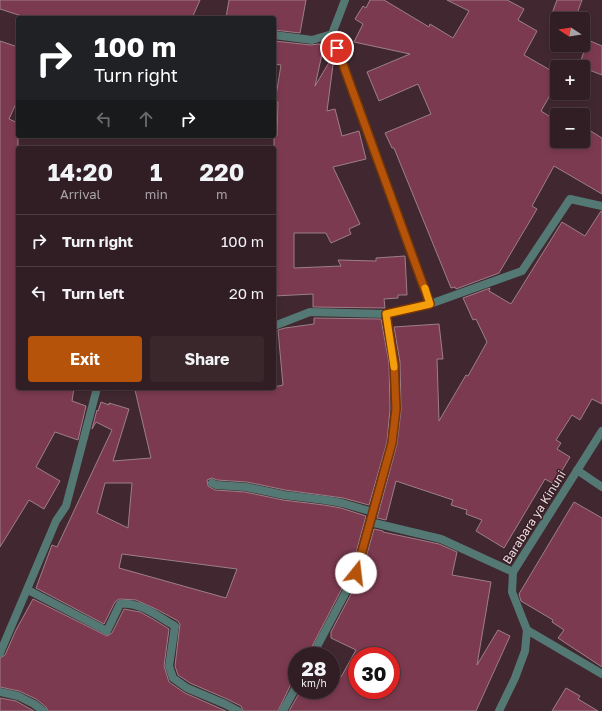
<!DOCTYPE html>
<html lang="en">
<head>
<meta charset="utf-8">
<style>
	:root { --surface:#311e24; --page:#39272c; --text:#f1f3f6; --muted:#a8a2a6; --line:#4c3c41; --accent:#b45309 }
	body { margin:0; font-family:"Golos Text",sans-serif; background:var(--page); color:var(--text); height:100vh; display:flex; flex-direction:column; font-size:15px; white-space:nowrap }
	* { box-sizing:border-box; margin:0 }
	p { font-size:13px; color:var(--muted) }
	.icon { flex:none; width:22px; height:22px; fill:none; stroke:currentColor; stroke-width:2; stroke-linecap:round; stroke-linejoin:round }
	.map { position:relative; flex:1; overflow:hidden }
	.details { position:absolute; left:16px; top:146px; width:260px; height:244px; display:flex; flex-direction:column; background:var(--surface); border-radius:4px; box-shadow:0 2px 6px #0003,0 0 0 1px var(--line) }
	.details>* { flex:none }
	.top-card { position:absolute; left:16px; top:16px; width:260px; height:122px; border-radius:4px; box-shadow:0 2px 6px #0003,0 0 0 1px var(--line); background:#202124; color:#fff; overflow:hidden }
	.needle { width:26px; rotate:282deg }
	.controls { position:absolute; left:550px; top:12px; display:grid; gap:8px }
	.controls a { display:grid; place-items:center; width:40px; height:40px; border-radius:4px; background:var(--surface); box-shadow:0 2px 6px #0003,0 0 0 1px var(--line); font-size:20px }
	.speed { position:absolute; left:288px; top:647px; display:flex; gap:8px; font-size:20px; font-weight:700; text-align:center }
	.speed>* { display:grid; place-content:center; width:52px; height:52px; border-radius:50%; background:var(--surface); box-shadow:0 2px 6px #0003,0 0 0 1px var(--line); line-height:1 }
	.speed small { font-size:10px; font-weight:400 }
	.speed .limit { border:6px solid #d22; background:#fff; color:#111 }
	.pin { position:absolute; display:grid; place-items:center; width:34px; height:34px; color:#fff; margin:-17px; border:2px solid #fff; border-radius:50%; box-shadow:0 1px 4px #0007 }
	.me { position:absolute; width:44px; margin:-22px; rotate:16deg; stroke-linejoin:round; filter:drop-shadow(0 0 3px #0008) }
	.turn { display:flex; align-items:center; gap:14px; height:84px; padding:0 12px; font-size:18px }
	.turn .icon { width:52px; height:52px; stroke-width:2.5 }
	.turn b { display:block; font-size:28px; line-height:34px }
	.lanes { display:flex; align-items:center; height:38px; padding:0 12px; background:#0003; justify-content:center; gap:20px; direction:ltr }
	.lanes .off { opacity:.35 }
	.eta { display:flex; justify-content:space-evenly; align-items:center; height:68px; text-align:center }
	.eta b { font-size:24px; font-weight:700; line-height:28px }
	.action { display:flex; gap:8px; margin-top:auto; padding:8px 12px }
	.action a { flex:1; height:46px; border-radius:4px; background:var(--accent); color:#fff; font-size:16px; font-weight:700; line-height:46px; text-align:center }
	.action a+a { background:var(--page); color:var(--text) }
	ul { padding:0; list-style:none }
	li { display:flex; align-items:center; gap:12px; height:52px; padding:0 12px; border-top:1px solid var(--line) }
	li div { flex:1 }
	li b { display:block; font-size:15px }
	li em { font-style:normal }
	.map>svg:first-child { display:block }
	.building { fill:#7c3a50; stroke:#9d7f87; fill-rule:evenodd }
	.lines { fill:none; stroke-linecap:round; stroke-linejoin:round }
	.minor { stroke:#547974; stroke-width:8 }
	.route-casing { stroke:#753606; stroke-width:10 }
	.route { stroke:#b45309; stroke-width:7 }
	.slow { stroke:#f59e0b; stroke-width:7 }
	.labels { text-anchor:middle; dominant-baseline:central; stroke-width:3; stroke-linejoin:round; paint-order:stroke }
	.street-label { font-size:12px; fill:#ebdade; stroke:#371f26 }
</style>
</head>
<body>
<div class="map">
<svg width="602" height="711" viewBox="0 0 602 711">
	<rect width="100%" height="100%" fill="#412830"/>
	<g class="building">
		<polygon points="0,0 200,0 192,18 28,18 0,9"/>
		<polygon points="229,0 306,0 300,33 274,30 274,18 226,18"/>
		<polygon points="370,0 384,0 429,27 430,24 453,38 469,11 447,0 507,0 524,9 518,20 537,31 524,55 557,74 557,83 541,111 557,121 557,141 583,141 583,137 584,138 589,130 602,138 602,194 554,166 532,206 537,209 499,273 456,289 455,287 451,288 394,148 392,148 385,133 431,114 418,84 379,101 367,72 410,54 354,42 363,24 355,19 363,6 366,8"/>
		<polygon points="557,0 582,0 575,19 550,19"/>
		<polygon points="588,40 602,46 602,75 579,66"/>
		<polygon points="0,41 18,47 18,99 9,119 18,123 18,388 74,388 72,401 86,406 78,440 55,432 36,467 60,481 44,509 29,500 0,547"/>
		<polygon points="274,41 311,45 318,44 324,45 315,86 334,54 334,57 327,111 335,109 342,136 359,131 366,159 333,167 360,224 349,229 351,234 331,243 326,233 294,233 294,268 341,266 338,260 376,261 376,258 405,256 407,295 398,295 398,298 384,299 385,308 313,307 313,294 274,296 274,136 277,136 278,102 275,102 281,65 274,64"/>
		<polygon points="601,211 602,211 602,404 592,399 580,420 572,415 556,440 561,443 557,449 570,457 554,484 545,479 504,548 476,531 482,520 466,514 467,510 451,505 453,500 396,481 386,520 377,518 397,444 401,410 400,362 394,327 439,324 443,359 437,359 439,421 466,375 468,376 487,342 476,319 473,320 463,298 490,288 489,291 511,304 562,222 585,236"/>
		<path d="M314,318L381,319L389,363L390,409L387,442L369,505L343,498L285,490L247,482L217,480L212,478L207,480L208,486L215,490L245,492L283,500L324,505L341,508L366,516L351,571L307,656H297V680L292,682L278,711H243L241,706L227,699L190,683L178,675L175,666L180,624L178,621L158,610L136,600L119,599L115,602L104,624L36,588L52,545L57,547L112,430L96,422L92,429L97,410L98,411L101,402L109,405V403L129,409L113,461L151,458L135,390L146,388H274V387L283,385L278,330L285,328L314,324ZM105,483H132L128,528L97,513ZM122,554L237,569L226,598L119,568Z"/>
		<polygon points="574,502 602,518 602,667 558,638 564,630 552,622 553,620 521,601 519,594"/>
		<path d="M374,529L383,531V532L439,544L457,552L452,575L491,582L477,665L498,630L510,636L476,711H289L301,690H331L339,676L341,677L356,650L331,638V632L361,575ZM357,656H391V690H357Z"/>
		<polygon points="33,599 107,636 112,633 124,609 140,612 153,619 169,629 164,666 169,682 185,693 226,711 48,711 46,707 36,699 19,691 0,687 0,658 5,655 16,630"/>
		<polygon points="566,688 580,696 578,699 598,711 552,711"/>
		<polygon points="0,698 16,701 34,711 0,711"/>
	</g>
	<g class="lines">
		<g class="minor">
			<polyline points="345,0 332,34 430,304"/>
			<polyline points="274,35 312,40 332,34"/>
			<polyline points="274,326 310,312 386,314 430,304 522,271 570,199 602,206"/>
			<polyline points="577,470 602,487"/>
			<polyline points="212,483 216,485 246,487 284,495 325,500 342,503 373,512"/>
			<polyline points="370,522 441,539 513,572"/>
			<path d="M28,590L107,631L120,604C139,601 159,617 175,626L169,666L173,678L187,688L225,704L238,711"/>
			<polyline points="527,630 602,674"/>
			<polyline points="0,653 56,521 66,506 97,388"/>
			<polyline points="312,656 356,573 392,443 396,409 394,362 386,314"/>
			<polyline points="0,692 18,696 34,704 43,711"/>
			<polyline points="283,711 297,685"/>
			<polyline points="499,711 515,678 525,651 527,630 512,592 513,572 602,431"/>
		</g>
	</g>
	<g class="lines">
		<defs>
			<polyline id="route" points="337,48 430,304 386,314 394,362 396,409 392,443 356,573"/>
		</defs>
		<use href="#route" class="route-casing"/>
		<use href="#route" class="route"/>
		<polyline class="slow" points="394,367 386,314 430,304 425,288"/>
	</g>
	<g class="labels">
		<g class="street-label">
			<text transform="translate(534 517) rotate(-58)">Barabara ya Kinuni</text>
		</g>
	</g>
</svg>
<div class="controls">
<a><svg class="needle" viewBox="-14 -14 28 28"><path d="M0-13l5 13h-10z" fill="#e53935"/><path d="M0 13l5-13h-10z" fill="#a8a2a6"/></svg></a>
<a>+</a>
<a>−</a>
</div>
<div class="speed"><div>28<small>km/h</small></div><div class="limit">30</div></div>
<div class="pin" style="left:337px;top:48px;background:#d93025"><svg class="icon" aria-label="arrive" viewBox="0 0 24 24"><path d="M6 21V4h12l-3 4 3 4H6"/></svg></div>
<svg class="me" style="left:356px;top:573px" viewBox="-20 -20 40 40"><circle r="19" fill="#fff"/><path d="M0-13L10 11 0 6-10 11z" fill="#b45309"/></svg>
<div class="top-card">
<div class="turn"><svg class="icon" aria-label="right" viewBox="0 0 24 24"><path d="M7 20v-9h11M14 6l5 5-5 5"/></svg><div><b>100 m</b>Turn right</div></div>
<div class="lanes"><svg class="icon off" aria-label="left" viewBox="0 0 24 24"><path d="M17 20v-9H6M10 6l-5 5 5 5"/></svg><svg class="icon off" aria-label="ahead" viewBox="0 0 24 24"><path d="M12 20V5M6 11l6-6 6 6"/></svg><svg class="icon" aria-label="right" viewBox="0 0 24 24"><path d="M7 20v-9h11M14 6l5 5-5 5"/></svg></div>
</div>
<section class="details">
<div class="eta">
<div><b>14:20</b><p>Arrival</p></div>
<div><b>1</b><p>min</p></div>
<div><b>220</b><p>m</p></div>
</div>
<ul>
<li><svg class="icon" aria-label="right" viewBox="0 0 24 24"><path d="M7 20v-9h11M14 6l5 5-5 5"/></svg><div><b>Turn right</b></div><em>100 m</em></li>
<li><svg class="icon" aria-label="left" viewBox="0 0 24 24"><path d="M17 20v-9H6M10 6l-5 5 5 5"/></svg><div><b>Turn left</b></div><em>20 m</em></li>
</ul>
<div class="action"><a>Exit</a><a>Share</a></div>
</section>
</div>
</body>
</html>
